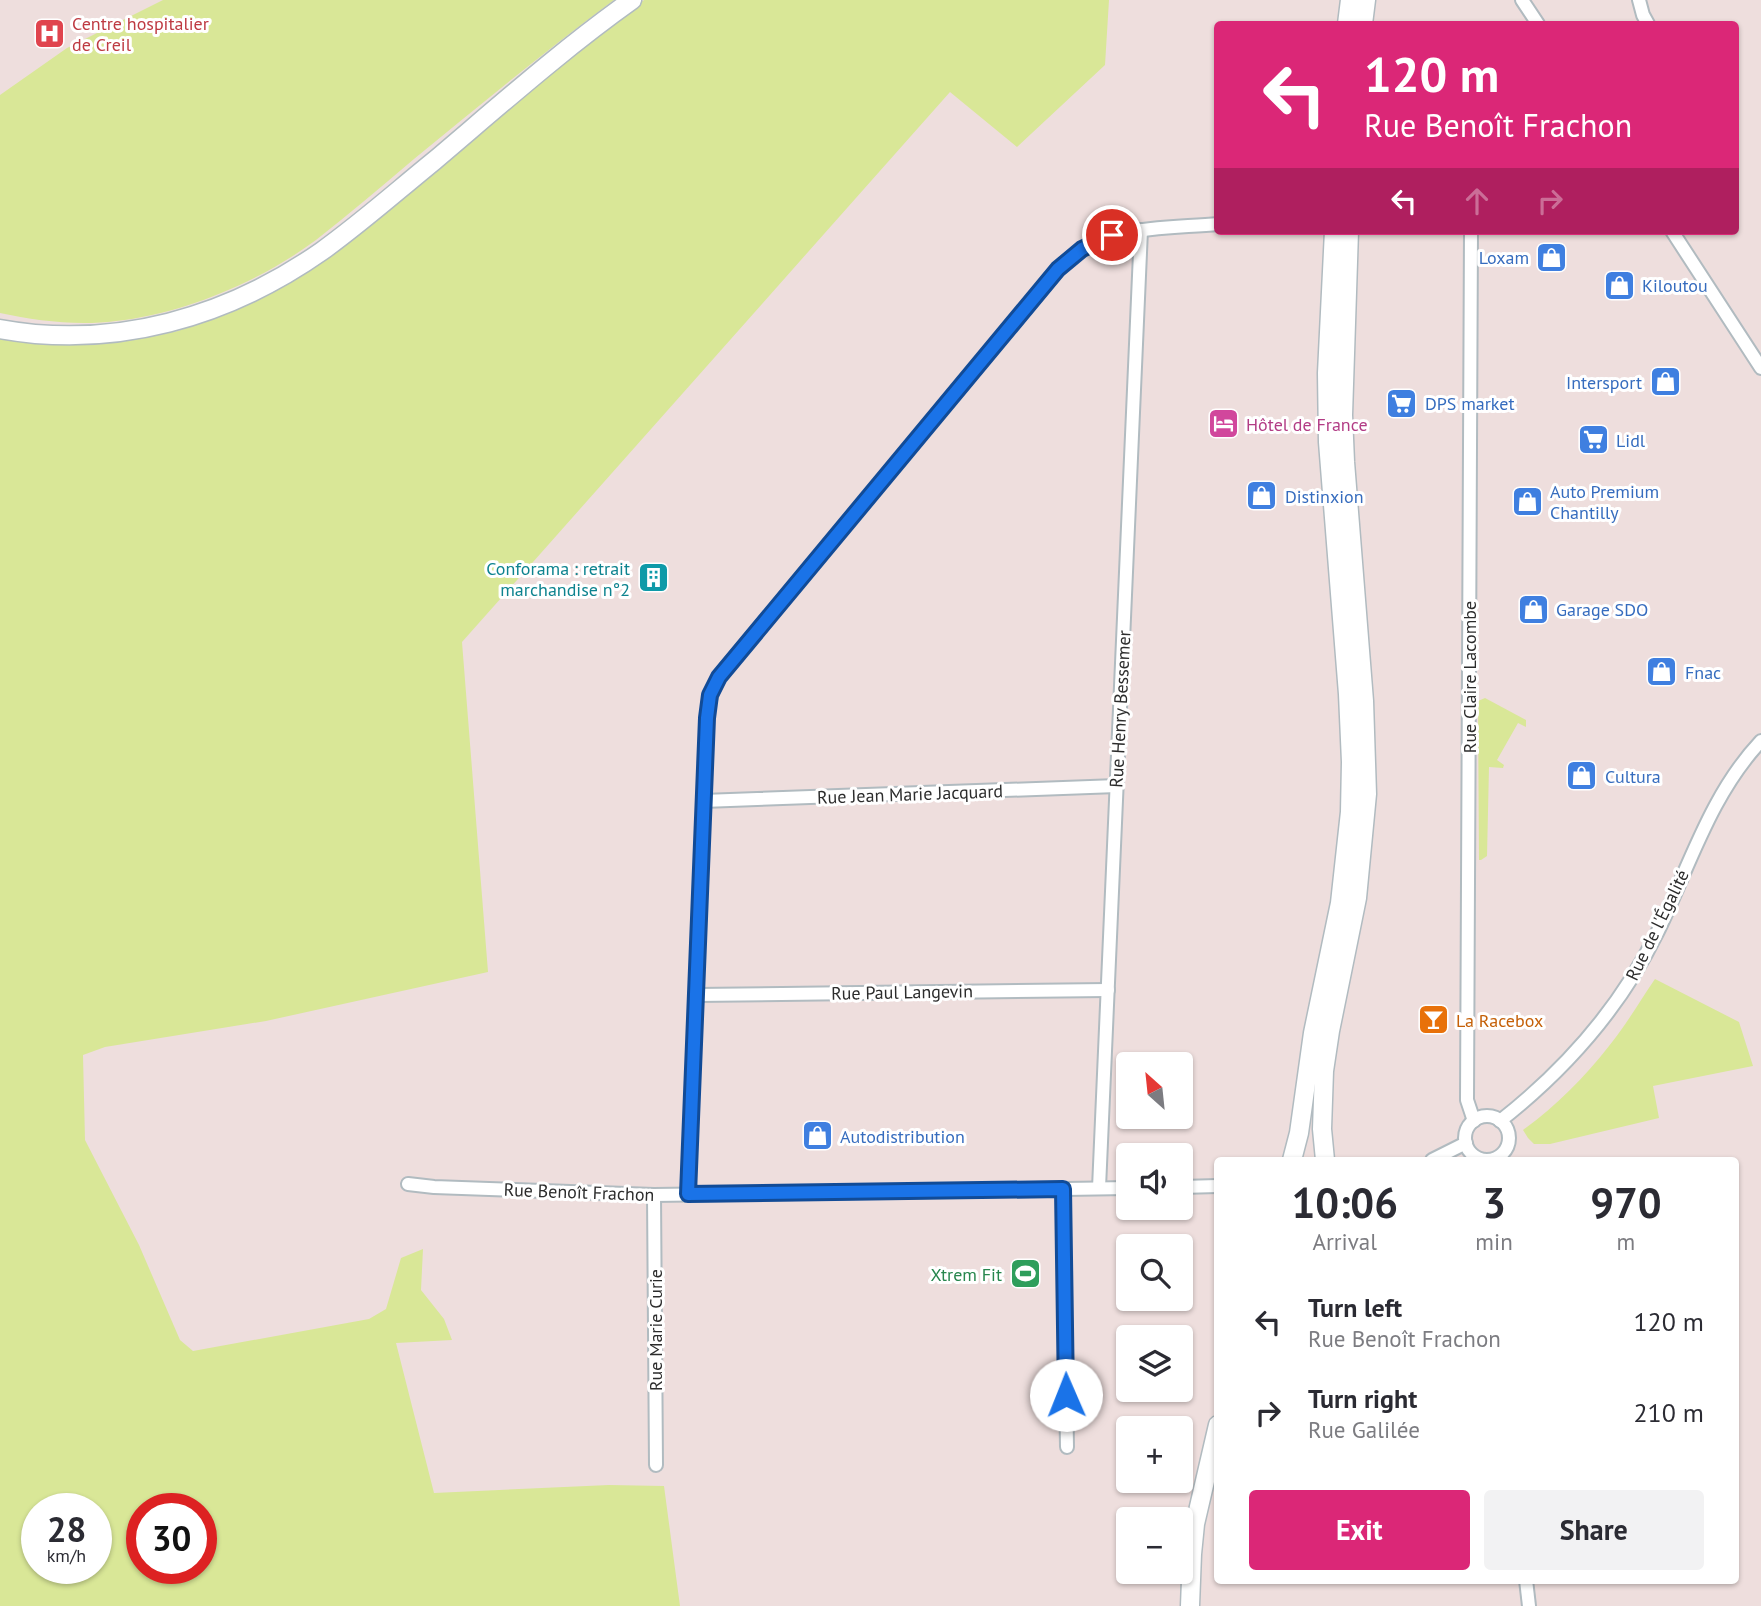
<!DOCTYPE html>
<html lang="en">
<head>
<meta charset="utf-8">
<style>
	:root { --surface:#fff; --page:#f2f2f3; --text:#2b2b33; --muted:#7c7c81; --accent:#db2777 }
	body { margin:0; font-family:"PT Sans",sans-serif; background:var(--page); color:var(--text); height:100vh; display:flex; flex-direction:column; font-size:26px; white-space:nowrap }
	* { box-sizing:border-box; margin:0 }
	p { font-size:23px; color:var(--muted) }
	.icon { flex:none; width:38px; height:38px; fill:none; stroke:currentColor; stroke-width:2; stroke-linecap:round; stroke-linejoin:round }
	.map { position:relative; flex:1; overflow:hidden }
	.side { position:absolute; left:1214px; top:1157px; width:525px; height:427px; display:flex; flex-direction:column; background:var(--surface); border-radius:7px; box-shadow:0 2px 5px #0004 }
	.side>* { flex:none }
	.guide { position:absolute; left:1214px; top:21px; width:525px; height:214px; border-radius:7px; box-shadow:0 2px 5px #0004; background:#db2777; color:#fff; overflow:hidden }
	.needle { width:46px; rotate:333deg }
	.fabs { position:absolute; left:1116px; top:1052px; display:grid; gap:14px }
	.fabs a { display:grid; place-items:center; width:77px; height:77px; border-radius:7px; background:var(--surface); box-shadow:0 2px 5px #0004; font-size:35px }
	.speed { position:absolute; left:21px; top:1493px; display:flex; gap:14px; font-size:35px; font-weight:700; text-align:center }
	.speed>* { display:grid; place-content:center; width:91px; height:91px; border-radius:50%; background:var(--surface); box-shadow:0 2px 5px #0004; line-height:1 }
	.speed small { font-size:18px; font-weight:400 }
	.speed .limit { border:10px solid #d22; background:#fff; color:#111 }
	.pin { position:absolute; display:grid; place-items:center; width:60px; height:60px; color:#fff; margin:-30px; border:4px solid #fff; border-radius:50%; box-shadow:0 2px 7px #0007 }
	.me { position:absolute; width:77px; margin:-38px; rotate:359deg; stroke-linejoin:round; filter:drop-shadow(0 0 5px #0008) }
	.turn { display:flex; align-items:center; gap:24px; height:147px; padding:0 35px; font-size:32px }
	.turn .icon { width:91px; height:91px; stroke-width:2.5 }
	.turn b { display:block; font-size:49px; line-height:60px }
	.lanes { display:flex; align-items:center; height:66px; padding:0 35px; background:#0003; justify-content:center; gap:35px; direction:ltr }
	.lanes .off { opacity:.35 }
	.eta { display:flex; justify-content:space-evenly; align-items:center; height:119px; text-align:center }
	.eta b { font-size:42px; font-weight:800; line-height:49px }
	.button { display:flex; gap:14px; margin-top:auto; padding:14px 35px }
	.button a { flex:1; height:80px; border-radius:7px; background:var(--accent); color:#fff; font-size:28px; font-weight:800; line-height:80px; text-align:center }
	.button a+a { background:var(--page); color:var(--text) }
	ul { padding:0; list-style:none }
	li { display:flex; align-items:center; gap:21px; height:91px; padding:0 35px }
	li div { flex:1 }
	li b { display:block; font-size:26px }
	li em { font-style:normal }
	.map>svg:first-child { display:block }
	.green { fill:#d9e797; fill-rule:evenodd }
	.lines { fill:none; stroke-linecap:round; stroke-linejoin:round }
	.street-casing { stroke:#b1bbc0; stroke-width:16 }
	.secondary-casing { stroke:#b1bbc0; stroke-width:21 }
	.street { stroke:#fff; stroke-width:12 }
	.secondary { stroke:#fff; stroke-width:18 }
	.route-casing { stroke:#114b97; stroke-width:18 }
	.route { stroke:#1a73e8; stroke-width:12 }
	.labels { text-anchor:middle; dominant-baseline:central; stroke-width:6; stroke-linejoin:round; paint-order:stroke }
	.health-label { font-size:18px; fill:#be3a42; stroke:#fff; text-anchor:start }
	.shop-label { font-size:18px; fill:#366cbe; stroke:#fff; text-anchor:start }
	.hotel-label { font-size:18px; fill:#b23c85; stroke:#fff; text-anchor:start }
	.culture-label { font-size:18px; fill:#0d838f; stroke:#fff; text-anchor:end }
	.street-label { font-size:18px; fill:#2c2c2c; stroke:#fff }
	.food-label { font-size:18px; fill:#c56008; stroke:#fff; text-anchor:start }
	.leisure-label { font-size:18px; fill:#27864d; stroke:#fff; text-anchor:end }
</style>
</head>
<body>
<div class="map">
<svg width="1761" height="1606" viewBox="0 0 1761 1606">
	<rect width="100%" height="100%" fill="#eededd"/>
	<g class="green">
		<path d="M163,0H614C545,51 480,105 414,159C382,186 349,214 316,240C261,281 184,314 116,321C78,326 37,321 0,313V95L67,48Z"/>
		<path d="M644,0H1109L1105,65L1017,147L950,92L462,642L488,972L266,1021L105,1047L83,1055L85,1140L139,1245L180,1340L193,1351L369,1319L386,1309L401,1258L423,1249L421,1290L444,1319L452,1340L396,1343L434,1493L609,1485L664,1486L680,1606H0V339L67,345L121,342L178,331L272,291ZM37,1508H96V1568H37ZM142,1508H201V1568H142Z"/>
		<polygon points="1485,698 1526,720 1526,727 1518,723 1497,760 1504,765 1503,768 1489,767 1487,856 1481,860 1479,860 1478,701"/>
		<path d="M1655,979L1739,1022L1753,1066L1653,1086L1659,1118L1550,1144H1534L1528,1138L1523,1130C1556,1106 1584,1078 1609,1046C1626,1025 1640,1001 1655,979Z"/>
	</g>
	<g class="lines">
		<defs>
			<g id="street">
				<polyline points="1522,0 1538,24"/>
				<polyline points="1639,0 1643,15 1648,24"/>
				<polyline points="1471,231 1467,1100 1474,1121"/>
				<polyline points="1672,231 1761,368"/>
				<polyline points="703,801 1117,786"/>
				<polyline points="696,995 1108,990"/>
				<circle cx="1487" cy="1138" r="22"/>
				<path d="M1500,1121C1565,1070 1620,1008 1657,933C1689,868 1710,795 1761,741"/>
				<polyline points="1432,1160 1466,1143"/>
				<polyline points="408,1184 434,1187 654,1195 1129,1188"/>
				<polyline points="1181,1187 1218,1186"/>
				<polyline points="1099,1188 1141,230"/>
				<polyline points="1063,1189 1067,1447"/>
				<path d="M688,1194L707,718C708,699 713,685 724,670L1063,264C1107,224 1163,229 1218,224"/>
				<polyline points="654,1195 656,1465"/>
				<polyline points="1526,1580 1529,1606"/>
			</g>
			<g id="secondary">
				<polyline points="1347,24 1350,0"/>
				<polyline points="1363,24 1366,0"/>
				<path d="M0,329C115,350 228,317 322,251C361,223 397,191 434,161C499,106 563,49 632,0"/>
				<polyline points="1292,1160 1299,1133 1313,1033 1340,903 1350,812 1351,762 1348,694 1328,442 1327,373 1334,231"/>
				<polyline points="1325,1160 1322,1129 1324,1071 1330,1031 1357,898 1367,794 1364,701 1345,462 1343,415 1349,231"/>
				<polyline points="1190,1606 1192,1554 1195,1524 1218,1425"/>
			</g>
		</defs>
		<use href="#street" class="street-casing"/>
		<use href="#secondary" class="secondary-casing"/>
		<use href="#street" class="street"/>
		<use href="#secondary" class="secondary"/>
	</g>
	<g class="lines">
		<defs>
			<polyline id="route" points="1066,1395 1063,1189 688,1194 707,718 710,695 719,677 1058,269 1082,249 1112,235"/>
		</defs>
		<use href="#route" class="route-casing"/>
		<use href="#route" class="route"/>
	</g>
	<defs>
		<symbol id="hospital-square" viewBox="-11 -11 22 22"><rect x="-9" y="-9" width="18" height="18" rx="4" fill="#e0444e" stroke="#fff"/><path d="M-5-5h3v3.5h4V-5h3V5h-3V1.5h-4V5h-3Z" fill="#fff"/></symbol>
		<symbol id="shop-square" viewBox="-11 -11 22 22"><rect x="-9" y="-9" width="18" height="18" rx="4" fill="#3f7fe0" stroke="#fff"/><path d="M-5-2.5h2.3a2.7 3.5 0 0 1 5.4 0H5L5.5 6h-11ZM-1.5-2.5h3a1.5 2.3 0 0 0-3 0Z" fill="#fff"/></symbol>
		<symbol id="supermarket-square" viewBox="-11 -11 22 22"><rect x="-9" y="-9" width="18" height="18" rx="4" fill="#3f7fe0" stroke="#fff"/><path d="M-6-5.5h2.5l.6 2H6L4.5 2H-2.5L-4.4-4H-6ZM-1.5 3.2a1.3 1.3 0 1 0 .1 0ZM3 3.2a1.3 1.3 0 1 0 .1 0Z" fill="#fff"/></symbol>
		<symbol id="hotel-square" viewBox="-11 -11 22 22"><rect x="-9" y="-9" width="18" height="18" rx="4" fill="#d1479c" stroke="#fff"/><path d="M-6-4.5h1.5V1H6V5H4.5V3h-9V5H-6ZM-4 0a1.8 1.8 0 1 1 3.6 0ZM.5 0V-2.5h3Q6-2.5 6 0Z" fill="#fff"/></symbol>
		<symbol id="building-square" viewBox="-11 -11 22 22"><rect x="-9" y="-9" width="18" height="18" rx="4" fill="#0f9aa8" stroke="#fff"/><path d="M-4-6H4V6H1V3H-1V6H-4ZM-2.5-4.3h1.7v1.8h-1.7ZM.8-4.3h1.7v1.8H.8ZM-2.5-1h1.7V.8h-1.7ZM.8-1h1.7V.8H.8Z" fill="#fff"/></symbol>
		<symbol id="bar-square" viewBox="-11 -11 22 22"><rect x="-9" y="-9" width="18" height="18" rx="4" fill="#e8710a" stroke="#fff"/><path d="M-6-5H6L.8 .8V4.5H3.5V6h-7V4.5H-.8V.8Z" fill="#fff"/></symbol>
		<symbol id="stadium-square" viewBox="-11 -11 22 22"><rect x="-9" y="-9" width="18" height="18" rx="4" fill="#2e9e5b" stroke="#fff"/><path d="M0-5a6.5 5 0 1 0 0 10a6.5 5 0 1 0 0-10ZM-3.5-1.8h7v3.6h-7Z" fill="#fff"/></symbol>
	</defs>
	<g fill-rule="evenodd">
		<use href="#hospital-square" x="32" y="16" width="35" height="35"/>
		<use href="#shop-square" x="1534" y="240" width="35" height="35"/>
		<use href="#shop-square" x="1602" y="268" width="35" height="35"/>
		<use href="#shop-square" x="1648" y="364" width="35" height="35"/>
		<use href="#supermarket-square" x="1384" y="386" width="35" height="35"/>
		<use href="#hotel-square" x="1206" y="406" width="35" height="35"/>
		<use href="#supermarket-square" x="1576" y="422" width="35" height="35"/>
		<use href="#shop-square" x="1244" y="478" width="35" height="35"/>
		<use href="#shop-square" x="1510" y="484" width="35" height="35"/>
		<use href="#building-square" x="636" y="560" width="35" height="35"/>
		<use href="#shop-square" x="1516" y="592" width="35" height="35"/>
		<use href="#shop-square" x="1644" y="654" width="35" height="35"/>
		<use href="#shop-square" x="1564" y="758" width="35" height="35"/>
		<use href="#bar-square" x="1416" y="1002" width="35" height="35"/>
		<use href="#shop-square" x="800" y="1118" width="35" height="35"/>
		<use href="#stadium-square" x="1008" y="1256" width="35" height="35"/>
	</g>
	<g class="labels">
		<g class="health-label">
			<text x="72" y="23">Centre hospitalier<tspan x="72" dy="21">de Creil</tspan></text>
		</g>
		<g class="shop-label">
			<text x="1529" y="257" text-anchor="end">Loxam</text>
			<text x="1642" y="285">Kiloutou</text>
			<text x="1642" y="382" text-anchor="end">Intersport</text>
			<text x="1425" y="403">DPS market</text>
			<text x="1616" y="440">Lidl</text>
			<text x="1550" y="491">Auto Premium<tspan x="1550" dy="21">Chantilly</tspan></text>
			<text x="1285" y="496">Distinxion</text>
			<text x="1556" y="609">Garage SDO</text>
			<text x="1685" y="672">Fnac</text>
			<text x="1605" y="776">Cultura</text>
			<text x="840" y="1136">Autodistribution</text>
		</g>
		<g class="hotel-label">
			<text x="1246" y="424">Hôtel de France</text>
		</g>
		<g class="culture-label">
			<text x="630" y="568">Conforama : retrait<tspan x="630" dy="21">marchandise n°2</tspan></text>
		</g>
		<g class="street-label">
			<text transform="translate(1469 677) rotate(-90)">Rue Claire Lacombe</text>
			<text transform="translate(1120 709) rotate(-87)">Rue Henry Bessemer</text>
			<text transform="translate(910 794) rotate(-2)">Rue Jean Marie Jacquard</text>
			<text transform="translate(1657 925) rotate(-64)">Rue de l'Égalité</text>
			<text transform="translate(902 992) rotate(-1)">Rue Paul Langevin</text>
			<text transform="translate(579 1192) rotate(2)">Rue Benoît Frachon</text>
			<text transform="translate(655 1330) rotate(-90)">Rue Marie Curie</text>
		</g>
		<g class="food-label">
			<text x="1456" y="1020">La Racebox</text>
		</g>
		<g class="leisure-label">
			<text x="1002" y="1274">Xtrem Fit</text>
		</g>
	</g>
</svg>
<div class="fabs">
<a><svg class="needle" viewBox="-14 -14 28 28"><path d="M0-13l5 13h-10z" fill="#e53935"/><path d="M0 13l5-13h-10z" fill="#7c7c81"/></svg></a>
<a><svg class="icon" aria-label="sound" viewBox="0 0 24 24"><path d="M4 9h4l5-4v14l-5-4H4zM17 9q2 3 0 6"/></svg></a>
<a><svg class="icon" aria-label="search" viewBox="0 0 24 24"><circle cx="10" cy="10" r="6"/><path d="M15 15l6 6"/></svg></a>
<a><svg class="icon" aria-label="layers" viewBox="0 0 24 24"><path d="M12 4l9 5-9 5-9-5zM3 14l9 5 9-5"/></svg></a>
<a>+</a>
<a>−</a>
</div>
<div class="speed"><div>28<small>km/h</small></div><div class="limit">30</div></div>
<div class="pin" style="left:1112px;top:235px;background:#d93025"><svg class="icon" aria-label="arrive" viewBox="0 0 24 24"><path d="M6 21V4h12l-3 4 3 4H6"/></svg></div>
<svg class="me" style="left:1066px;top:1395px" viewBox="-20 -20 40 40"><circle r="19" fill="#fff"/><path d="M0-13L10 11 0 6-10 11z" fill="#1a73e8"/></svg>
<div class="guide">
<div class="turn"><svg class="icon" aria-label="left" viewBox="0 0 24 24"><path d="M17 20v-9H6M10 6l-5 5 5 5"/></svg><div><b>120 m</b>Rue Benoît Frachon</div></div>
<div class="lanes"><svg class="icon" aria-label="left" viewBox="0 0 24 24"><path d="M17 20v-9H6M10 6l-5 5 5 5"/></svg><svg class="icon off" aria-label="ahead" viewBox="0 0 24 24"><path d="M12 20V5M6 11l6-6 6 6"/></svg><svg class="icon off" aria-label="right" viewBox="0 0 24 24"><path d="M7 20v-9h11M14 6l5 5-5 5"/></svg></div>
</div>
<section class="side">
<div class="eta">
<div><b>10:06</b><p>Arrival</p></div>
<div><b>3</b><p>min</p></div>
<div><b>970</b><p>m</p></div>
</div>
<ul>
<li><svg class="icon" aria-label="left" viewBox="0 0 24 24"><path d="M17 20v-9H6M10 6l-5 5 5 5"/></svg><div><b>Turn left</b><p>Rue Benoît Frachon</p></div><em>120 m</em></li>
<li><svg class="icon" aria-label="right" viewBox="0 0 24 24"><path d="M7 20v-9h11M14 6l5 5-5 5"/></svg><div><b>Turn right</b><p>Rue Galilée</p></div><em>210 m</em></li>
</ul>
<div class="button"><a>Exit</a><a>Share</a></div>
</section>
</div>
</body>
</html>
